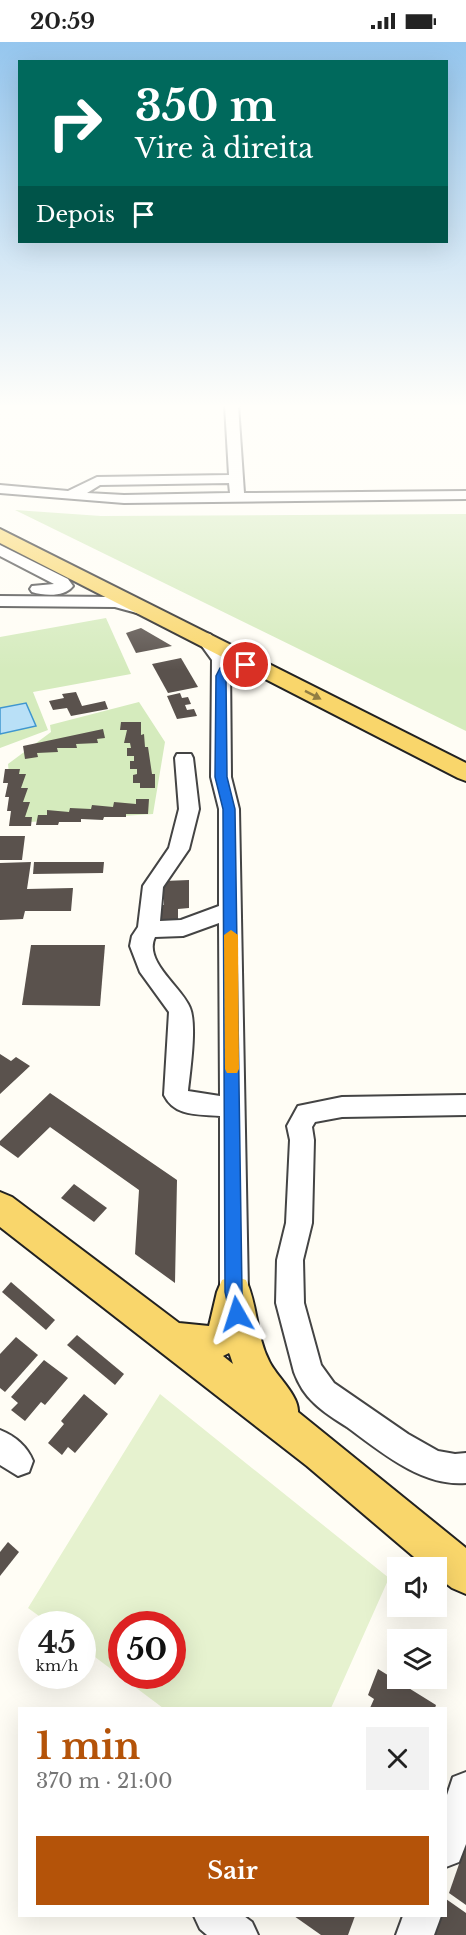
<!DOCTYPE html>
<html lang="pt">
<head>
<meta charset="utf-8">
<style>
	:root { --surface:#fff; --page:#f2f2f2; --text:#222; --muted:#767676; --accent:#b45309 }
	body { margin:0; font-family:"Libre Baskerville",serif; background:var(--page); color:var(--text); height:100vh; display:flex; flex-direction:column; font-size:22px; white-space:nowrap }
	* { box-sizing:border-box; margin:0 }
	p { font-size:20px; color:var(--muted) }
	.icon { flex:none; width:33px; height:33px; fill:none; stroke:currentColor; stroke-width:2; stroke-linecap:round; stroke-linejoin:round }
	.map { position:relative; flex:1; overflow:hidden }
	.drawer { position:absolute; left:18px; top:1665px; width:429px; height:210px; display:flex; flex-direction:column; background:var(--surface); border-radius:0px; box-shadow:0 6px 24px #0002 }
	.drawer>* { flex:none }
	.hud { position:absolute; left:18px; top:18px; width:430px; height:183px; border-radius:0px; box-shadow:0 6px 24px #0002; background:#00695c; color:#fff; overflow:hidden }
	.controls { position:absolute; left:387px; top:1515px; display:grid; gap:12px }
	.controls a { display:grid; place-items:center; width:60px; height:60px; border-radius:0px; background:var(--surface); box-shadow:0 6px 24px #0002; font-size:30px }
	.speed { position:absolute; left:18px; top:1569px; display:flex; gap:12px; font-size:30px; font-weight:700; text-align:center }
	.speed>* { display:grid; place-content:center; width:78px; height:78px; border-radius:50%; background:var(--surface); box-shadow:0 6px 24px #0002; line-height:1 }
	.speed small { font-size:15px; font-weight:400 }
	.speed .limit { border:9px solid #d22; background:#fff; color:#111 }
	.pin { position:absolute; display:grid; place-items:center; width:51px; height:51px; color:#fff; margin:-26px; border:3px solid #fff; border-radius:50%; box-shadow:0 2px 6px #0007 }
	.me { position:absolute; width:66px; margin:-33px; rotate:354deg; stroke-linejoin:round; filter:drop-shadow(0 0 4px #0008) }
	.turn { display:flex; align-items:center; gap:21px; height:126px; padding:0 18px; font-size:27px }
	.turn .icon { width:78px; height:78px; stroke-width:2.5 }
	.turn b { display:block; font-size:42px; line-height:51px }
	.then { display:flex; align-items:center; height:57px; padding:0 18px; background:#0003; gap:12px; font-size:22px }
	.round { display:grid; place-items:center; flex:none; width:63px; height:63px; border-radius:0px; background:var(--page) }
	.summary { display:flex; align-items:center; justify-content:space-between; height:102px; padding:0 18px }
	h1 { font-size:36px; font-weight:800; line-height:45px; color:var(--accent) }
	.primary-button { display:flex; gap:12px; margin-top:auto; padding:12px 18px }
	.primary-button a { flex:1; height:69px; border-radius:0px; background:var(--accent); color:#fff; font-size:24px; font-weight:800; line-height:69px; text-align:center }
	.status { display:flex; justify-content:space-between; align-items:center; height:42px; padding:0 30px; background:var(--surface); direction:ltr }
	.status svg { height:16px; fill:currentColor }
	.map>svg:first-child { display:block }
	.green { fill:#d5ebbd }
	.pitch { fill:#e6f2cf; fill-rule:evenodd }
	.water { fill:#b9e0f7; stroke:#3f96cf; stroke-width:1.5 }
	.building { fill:#5a524d }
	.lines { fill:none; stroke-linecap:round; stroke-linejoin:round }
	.minor-casing { stroke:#444; stroke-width:4 }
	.major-casing { stroke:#222; stroke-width:4 }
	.minor { fill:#fff; fill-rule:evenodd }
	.major { fill:#f9d66b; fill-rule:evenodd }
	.oneway { fill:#917d42 }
	.route { fill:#1a73e8; stroke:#114b97; stroke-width:1.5 }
	.slow { fill:#f59e0b }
</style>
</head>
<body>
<div class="status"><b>20:59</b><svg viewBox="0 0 49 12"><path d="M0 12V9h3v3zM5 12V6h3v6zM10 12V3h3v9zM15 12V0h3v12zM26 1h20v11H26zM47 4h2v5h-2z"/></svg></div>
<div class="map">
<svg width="466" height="1893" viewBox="0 0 466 1893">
	<rect width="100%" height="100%" fill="#fffdf5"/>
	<g class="green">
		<polygon points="15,468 101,474 466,472 466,689"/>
		<polygon points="106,576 131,632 33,650 48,688 0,706 0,595"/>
		<polygon points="139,660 165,700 153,772 14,781 8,722 51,690 50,683"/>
	</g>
	<path class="pitch" d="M160,1352L389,1536L331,1666H163L83,1606L82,1582H50L28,1566ZM122,1582H172V1634H122Z"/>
	<polygon class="water" points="26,661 36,684 0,692 0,666"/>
	<g class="building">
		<polygon points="141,586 172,604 136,611 126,591"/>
		<polygon points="181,616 198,645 168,651 152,622"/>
		<polygon points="76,650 82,664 105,659 108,667 71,674 67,666 53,668 49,659 64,656 62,652"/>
		<polygon points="180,651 182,656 188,655 191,662 185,663 187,668 194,667 197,674 177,677 167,654"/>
		<polygon points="121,680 141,680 141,693 144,692 145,705 148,705 152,732 155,732 155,746 140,746 140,741 133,741 133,733 137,732 137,727 130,727 130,719 134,719 134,714 127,714 127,706 131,706 130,701 124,701 127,688 120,688"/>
		<polygon points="103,687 105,696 97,697 98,701 76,702 77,706 57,706 58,710 37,711 38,715 25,717 23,704"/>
		<polygon points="5,727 20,727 19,732 26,732 21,746 28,746 23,760 30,760 25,775 32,775 31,784 9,784 11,769 7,769 9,755 5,755 8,741 3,741"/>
		<polygon points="136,757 149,757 148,772 126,772 126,775 104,775 103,778 81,777 81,780 59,780 58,783 36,783 38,773 47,773 47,768 69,770 70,766 91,767 92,763 113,765 114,760 136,762"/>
		<polygon points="0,794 25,794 22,818 0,818"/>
		<polygon points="31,820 27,847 73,846 71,869 25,869 23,877 0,878 0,821"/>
		<polygon points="34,820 104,820 103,831 33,832"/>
		<polygon points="189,838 189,866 178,867 178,877 157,878 157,863 164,863 164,839"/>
		<polygon points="31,903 105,903 100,964 22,963"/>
		<polygon points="0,1012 11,1019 16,1015 30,1024 0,1052"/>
		<polygon points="50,1051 177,1138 175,1241 135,1212 139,1148 50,1085 18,1116 0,1103 0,1099"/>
		<polygon points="74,1142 107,1166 94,1180 61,1156"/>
		<polygon points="11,1240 55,1278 46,1288 2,1250"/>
		<polygon points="77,1293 124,1332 115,1343 67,1303"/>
		<polygon points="16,1295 38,1313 5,1350 0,1346 0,1312"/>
		<polygon points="44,1318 68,1336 45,1363 41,1360 25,1379 11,1368 18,1361 11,1355"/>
		<polygon points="84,1352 108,1372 75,1411 68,1405 62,1413 48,1401 64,1382 61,1379"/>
		<polygon points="8,1500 19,1510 0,1534 0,1510"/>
		<polygon points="378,1627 436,1663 435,1666 370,1666 374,1657 368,1653"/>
		<polygon points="466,1802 466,1863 449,1851"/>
		<polygon points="446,1857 466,1871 466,1893 435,1893 436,1890 430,1885 434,1874 446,1874"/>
		<polygon points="294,1874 355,1874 348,1893 321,1893"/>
	</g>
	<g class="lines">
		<defs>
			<g id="minor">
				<path d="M225,363H238L244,451L466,449V457L124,461L0,451V443L68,449L97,435L229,433ZM229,441L230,451L124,453L87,451L100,443Z"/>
				<path d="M0,503L68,537L73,544C65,555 45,554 32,550L30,547L32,544L54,542L0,514Z"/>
				<polygon points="0,554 116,555 150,565 152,568 144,573 115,565 0,564"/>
				<path d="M204,591L210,592L218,599L230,618L231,735L239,767L248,1250L244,1259L234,1263L224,1259L220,1250V1074C198,1072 175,1075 164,1053L169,970L140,930L130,904L132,894L138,885L143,844L169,806L179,767L175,716L177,712H191L193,716L199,767L189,807L163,845L160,879L181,878L219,864V767L211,735L212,618L196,596ZM219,881L220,1054L188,1049C190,1030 197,983 190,966C182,945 143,920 155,895L183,894Z"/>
				<path d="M466,1053V1073L342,1075L315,1080L312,1085L314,1098L312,1181L303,1218L304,1261L321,1323L334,1341L408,1392L438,1409L455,1412L466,1411V1441C422,1445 381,1410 347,1385C336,1378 323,1370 314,1361C305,1353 298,1341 294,1330L276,1261L277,1218L286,1181L290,1098L287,1084L298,1064L342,1055Z"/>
				<path d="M0,1388C15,1394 27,1404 33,1419L29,1430L18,1434L0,1423Z"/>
				<polygon points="466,1730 466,1802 459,1820 446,1825 446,1756 453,1735"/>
				<polygon points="194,1874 244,1874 252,1880 258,1893 207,1893 200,1887"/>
				<polygon points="403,1874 441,1874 434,1893 396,1893"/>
			</g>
			<g id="major">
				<polygon points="0,487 466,721 466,739 458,736 0,501"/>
				<path d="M0,1150L12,1155L179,1281L209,1284L217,1250L222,1238L234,1234L246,1238C258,1264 256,1294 269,1319C276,1334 299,1353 298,1370L466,1506V1552L452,1546L436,1534V1526H427L307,1424L0,1185ZM229,1311L230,1313L233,1322L223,1314Z"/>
			</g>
		</defs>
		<use href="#minor" class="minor-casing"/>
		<use href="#major" class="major-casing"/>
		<use href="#minor" class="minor"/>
		<use href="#major" class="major"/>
	</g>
	<defs><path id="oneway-solid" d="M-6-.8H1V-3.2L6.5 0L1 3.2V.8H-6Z" transform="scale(1.5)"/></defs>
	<use class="oneway" href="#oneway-solid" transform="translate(313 653) rotate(27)"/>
	<linearGradient id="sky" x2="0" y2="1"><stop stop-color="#95c6ee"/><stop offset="0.58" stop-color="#fffefa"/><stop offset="1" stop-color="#fffefa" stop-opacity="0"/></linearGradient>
	<rect width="466" height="628" fill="url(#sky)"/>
	<polygon class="route" points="233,619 246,620 252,623 246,626 235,626 226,634 227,735 235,767 242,1250 245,1272 243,1277 237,1280 231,1277 225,1250 223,767 215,735 216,634 220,626"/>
	<polygon class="slow" points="231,888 238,893 239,1027 237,1031 227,1031 225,1027 224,893"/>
</svg>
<div class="controls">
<a><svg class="icon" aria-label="sound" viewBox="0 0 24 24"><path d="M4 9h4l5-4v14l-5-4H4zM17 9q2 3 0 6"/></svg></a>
<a><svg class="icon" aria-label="layers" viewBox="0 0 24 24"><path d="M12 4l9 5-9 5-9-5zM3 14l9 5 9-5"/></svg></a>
</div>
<div class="speed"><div>45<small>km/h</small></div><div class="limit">50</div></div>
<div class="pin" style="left:246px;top:623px;background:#d93025"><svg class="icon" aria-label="arrive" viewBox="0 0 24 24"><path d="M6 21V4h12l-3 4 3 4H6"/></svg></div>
<svg class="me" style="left:237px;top:1272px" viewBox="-20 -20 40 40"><path d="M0-17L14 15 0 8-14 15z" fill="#1a73e8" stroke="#fff" stroke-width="4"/></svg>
<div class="hud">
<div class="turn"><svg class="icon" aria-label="right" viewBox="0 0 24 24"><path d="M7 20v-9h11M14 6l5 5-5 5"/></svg><div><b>350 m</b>Vire à direita</div></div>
<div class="then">Depois<svg class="icon" aria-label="arrive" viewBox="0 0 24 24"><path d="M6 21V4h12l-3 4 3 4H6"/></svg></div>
</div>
<section class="drawer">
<div class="summary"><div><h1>1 min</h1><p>370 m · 21:00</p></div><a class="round"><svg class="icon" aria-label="close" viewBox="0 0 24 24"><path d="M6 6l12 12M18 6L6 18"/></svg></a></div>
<div class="primary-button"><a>Sair</a></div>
</section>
</div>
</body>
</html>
